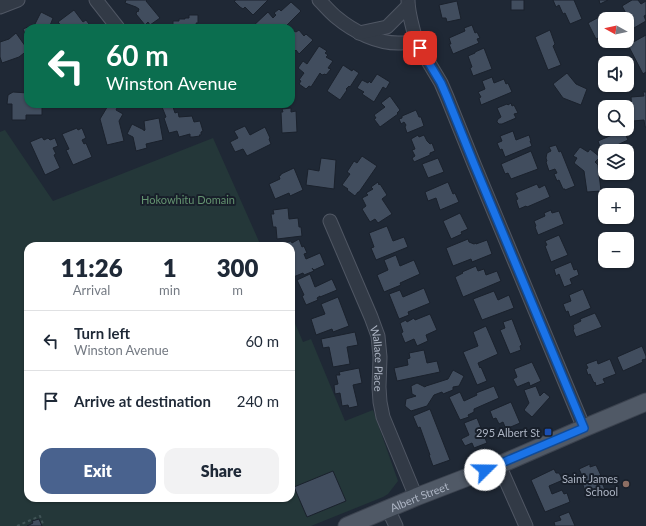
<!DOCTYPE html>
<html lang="en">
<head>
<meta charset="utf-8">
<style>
	:root { --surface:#fff; --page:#f2f2f3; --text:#1f2937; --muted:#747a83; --line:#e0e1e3; --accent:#49628e }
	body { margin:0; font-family:Lato,sans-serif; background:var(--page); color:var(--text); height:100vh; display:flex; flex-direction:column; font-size:15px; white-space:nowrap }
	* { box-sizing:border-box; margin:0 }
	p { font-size:13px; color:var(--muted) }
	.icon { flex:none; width:22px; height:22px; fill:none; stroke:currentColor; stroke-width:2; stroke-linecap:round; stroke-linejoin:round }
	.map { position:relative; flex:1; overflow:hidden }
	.side { position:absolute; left:24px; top:242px; width:271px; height:260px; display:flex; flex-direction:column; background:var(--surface); border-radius:12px; box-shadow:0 1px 3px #0004 }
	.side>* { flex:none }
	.guide { position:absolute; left:24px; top:24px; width:271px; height:84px; border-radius:12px; box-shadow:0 1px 3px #0004; background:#0b6e4f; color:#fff; overflow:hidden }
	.needle { width:26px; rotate:278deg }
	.controls { position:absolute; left:598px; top:12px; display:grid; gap:8px }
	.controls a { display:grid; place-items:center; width:36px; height:36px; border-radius:8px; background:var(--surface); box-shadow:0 1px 3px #0004; font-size:20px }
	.pin { position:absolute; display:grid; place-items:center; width:34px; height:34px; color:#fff; margin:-17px; border-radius:8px; box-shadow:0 2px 6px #0006 }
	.me { position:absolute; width:44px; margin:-22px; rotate:68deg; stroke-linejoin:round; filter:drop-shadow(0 0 3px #0008) }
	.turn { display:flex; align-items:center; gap:14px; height:84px; padding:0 16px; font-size:18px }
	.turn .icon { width:52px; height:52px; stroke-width:2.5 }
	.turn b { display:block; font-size:28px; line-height:34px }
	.eta { display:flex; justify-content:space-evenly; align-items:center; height:68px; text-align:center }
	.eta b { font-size:24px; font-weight:800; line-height:28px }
	.action { display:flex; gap:8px; margin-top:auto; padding:8px 16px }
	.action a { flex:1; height:46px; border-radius:12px; background:var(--accent); color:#fff; font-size:16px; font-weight:800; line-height:46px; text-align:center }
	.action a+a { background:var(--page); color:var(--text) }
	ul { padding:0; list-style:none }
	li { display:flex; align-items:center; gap:12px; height:60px; padding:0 16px; border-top:1px solid var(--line) }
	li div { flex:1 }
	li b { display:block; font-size:15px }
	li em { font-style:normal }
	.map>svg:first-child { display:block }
	.green { fill:#243739 }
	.building { fill:#414d5e; stroke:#1a212c }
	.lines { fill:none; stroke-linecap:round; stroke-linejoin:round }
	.minor-casing { stroke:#505764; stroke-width:15 }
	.major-casing { stroke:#3c434f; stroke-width:19 }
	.path { stroke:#405356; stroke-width:2; stroke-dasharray:3 3; stroke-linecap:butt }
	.minor { stroke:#323a46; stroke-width:13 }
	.major { stroke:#505966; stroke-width:17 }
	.route-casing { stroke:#114b97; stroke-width:10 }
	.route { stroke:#1a73e8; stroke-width:7 }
	.transit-dot { fill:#1a4fb4; stroke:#181f2a; stroke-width:1.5 }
	.education-dot { fill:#8d6e63; stroke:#181f2a; stroke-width:1.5 }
	.labels { text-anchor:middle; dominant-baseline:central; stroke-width:4; stroke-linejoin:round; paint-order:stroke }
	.park-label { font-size:11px; fill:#649370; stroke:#181f2a }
	.street-label { font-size:11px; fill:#acb4c3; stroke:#181f2a }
	.poi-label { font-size:11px; fill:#acb4c3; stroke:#181f2a; text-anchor:end }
</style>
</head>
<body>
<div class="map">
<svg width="646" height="526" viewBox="0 0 646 526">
	<rect width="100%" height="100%" fill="#1f2835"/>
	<polygon class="green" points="5,130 53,201 213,138 261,246 28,246 28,498 291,498 291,314 303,342 311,339 345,421 373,410 398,481 388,494 383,497 311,526 0,526 0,132"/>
	<g class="building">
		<polygon points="126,0 147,0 146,1 160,18 150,25 148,22 145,25 136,14 137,11 138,12 139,9 136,7 125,3"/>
		<polygon points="236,0 268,0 253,15 245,7 243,9 240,7 234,1"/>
		<rect x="511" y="0" width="13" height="10"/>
		<polygon points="553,0 574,0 582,19 570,24 565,13 563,14 559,5 556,7"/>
		<polygon points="599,0 608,0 600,4"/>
		<polygon points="632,0 638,0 641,4 646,1 646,15 644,16 646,21 627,32 627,19 625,19 628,17 622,6"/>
		<polygon points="457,1 461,19 447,22 446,18 442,18 439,5"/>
		<polygon points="291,2 301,11 284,28 251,28 268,12 273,18 276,15 274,13 279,9 281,11"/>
		<polygon points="74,10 83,22 86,20 92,28 63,28 58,22"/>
		<polygon points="41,12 53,18 49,28 28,28 28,41 23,29 35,24"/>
		<polygon points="189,15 198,15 198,23 196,23 198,28 166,28 166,26 173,26 173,21 179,21 179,19 185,19 185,18 189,18"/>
		<polygon points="601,16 605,24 605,35 596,39 588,23"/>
		<polygon points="472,25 475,33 477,32 480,38 477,39 479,43 453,54 449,44 451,44 449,38 465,31 464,28"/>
		<polygon points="299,30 304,36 306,34 313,40 299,54 296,50 291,55 291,32 294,31 296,32"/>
		<polygon points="550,30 555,44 553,46 561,65 548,70 535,37"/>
		<polygon points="16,33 28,50 19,57 2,63 0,57 0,42 9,39"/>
		<polygon points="646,35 646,72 643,74 628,45"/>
		<polygon points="319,46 327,51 325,53 328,55 326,57 333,61 328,68 331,69 326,75 325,74 322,75 320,73 311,87 309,86 306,89 299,84 301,81 299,80 304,73 298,68 303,61 307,64"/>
		<polygon points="484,48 492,69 473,76 470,68 472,67 468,56 475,53 475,52"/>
		<polygon points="343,65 352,71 353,69 359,73 350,87 349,86 346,89 347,90 340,100 327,91"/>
		<polygon points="567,73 576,84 587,89 581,105 563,98 553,84"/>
		<polygon points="377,74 390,82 386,89 383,87 374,102 362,94 364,92 357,88 362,80 368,83 369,81 371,83"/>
		<polygon points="492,77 494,83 504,79 506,84 508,83 512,92 481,105 479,98 481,97 478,92 485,89 482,81"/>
		<polygon points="13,92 28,93 28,104 42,104 42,115 26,115 26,120 12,120 12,104 7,104 8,95"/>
		<polygon points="643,92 646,92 646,127 645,127 644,120 633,121 631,97 644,96"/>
		<polygon points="390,96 400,110 397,113 398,114 380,127 374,119 376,118 374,115 385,107 381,103"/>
		<polygon points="511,103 512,106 514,105 518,113 514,114 516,118 502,124 499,124 497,122 497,121 498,119 501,117 497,108 507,104 508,105"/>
		<polygon points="109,104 119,104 116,110 123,114 119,121 124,141 107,145 100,119"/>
		<polygon points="170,104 172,104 175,113 178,112 179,117 192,116 194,122 200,121 203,131 201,132 201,135 199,135 200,136 193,137 190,137 190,134 179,137 177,131 169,133 164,118 166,117 162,107"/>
		<polygon points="291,108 291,112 296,111 297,132 282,133 281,112 283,112 282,109"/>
		<polygon points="416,110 419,117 421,117 424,126 407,133 405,127 406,125 404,122 401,124 399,119 402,118 402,116"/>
		<polygon points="159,118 163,140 146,144 147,148 136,151 133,137 127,134 132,124 144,130 144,131 145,130 144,121"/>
		<polygon points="605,123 605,129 623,129 628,140 602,152 598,141 612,135 610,131 605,133 601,124"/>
		<polygon points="245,126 250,135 265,127 270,138 269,139 271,144 247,156 243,149 235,152 230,142 238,138 234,131"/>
		<polygon points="77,128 78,130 82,128 86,138 82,140 84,144 86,143 92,157 73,165 66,150 69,149 62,134"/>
		<polygon points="513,131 516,140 529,135 531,141 530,141 532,146 505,157 502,149 500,150 497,143 502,141 500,136"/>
		<polygon points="418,135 419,137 424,135 427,141 430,144 432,143 435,151 430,153 430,155 414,162 412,158 415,156 412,150 415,149 411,139"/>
		<polygon points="42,137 44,140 48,138 50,140 55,138 58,146 53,148 56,154 54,155 60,168 45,175 30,142"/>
		<polygon points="556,145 559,152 561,151 575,186 565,190 565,189 563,189 559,180 557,181 554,174 557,173 555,169 549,171 546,162 547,161 546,158 547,153 551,151 549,147"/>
		<polygon points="580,147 588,152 590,149 600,157 595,162 598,165 601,191 587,192 584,171 574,163 577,158 573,156"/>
		<polygon points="531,151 538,169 511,179 508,173 505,174 501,164"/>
		<polygon points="362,156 377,166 359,192 358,192 355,196 347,190 348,189 342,185 350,174 347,172 354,161 357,163"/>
		<polygon points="321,158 336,160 334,189 306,185 308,169 319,171"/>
		<polygon points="438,158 444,172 428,178 422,164"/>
		<polygon points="294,168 303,190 290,196 289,193 275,199 269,184 280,179 279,176 281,175 281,174"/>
		<polygon points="378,182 379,185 380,184 387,195 382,199 392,214 378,223 375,219 370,222 362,209 366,206 362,198 368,195 366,193 373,189 371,187"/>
		<polygon points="448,182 453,194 455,193 459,202 440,210 436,198 428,201 425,192"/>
		<polygon points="537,184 539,188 545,185 550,197 527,207 526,206 519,209 516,200 518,199 515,193"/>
		<polygon points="288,208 289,219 298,218 299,227 301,227 302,236 277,239 276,227 273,227 271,214 274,214 273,210"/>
		<polygon points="551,210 552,213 559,211 564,224 538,235 535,227 536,226 534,221 545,216 544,213"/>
		<polygon points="460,213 468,229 461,232 462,234 451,239 443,221"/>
		<polygon points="387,226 393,241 404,237 408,247 376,260 371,248 374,247 369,233"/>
		<polygon points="559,235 568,255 551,262 545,246 547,245 545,241"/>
		<polygon points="299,239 302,247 304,246 307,253 304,254 306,259 320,253 325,265 314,270 312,268 314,271 304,275 303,273 291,278 291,260 293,259 291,254 291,246 286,246 284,243 291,241 292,243"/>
		<polygon points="468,239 469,242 474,244 476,243 476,244 487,240 492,254 472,262 471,259 453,266 446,248"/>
		<polygon points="396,255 400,266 414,260 420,274 400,283 401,285 384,292 377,275 388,270 384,260"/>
		<polygon points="571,262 574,270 577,269 579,275 570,279 572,284 564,287 559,274 556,276 554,269"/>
		<polygon points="476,266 478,271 484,269 486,275 497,271 501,281 463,297 455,277 463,273 462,272"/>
		<polygon points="310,274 315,287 332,279 337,290 320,297 320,296 317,298 318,300 306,305 302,296 304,295 297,280"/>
		<polygon points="424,288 430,303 408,312 409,315 399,319 389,294 400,290 403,297"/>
		<polygon points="583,289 591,308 570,317 568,311 566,312 563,304 571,301 569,295"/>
		<polygon points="494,291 498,300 509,295 514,308 482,320 473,299"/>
		<polygon points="338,297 349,326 333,332 332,329 316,335 311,319 325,314 321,304"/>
		<polygon points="595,313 602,327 576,337 573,330 574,329 573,325 581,321 580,319"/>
		<polygon points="430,314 437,330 426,335 428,341 417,346 414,339 405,343 401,333 403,332 400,323 406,320 407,322 414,318 415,320"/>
		<polygon points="512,319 522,345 520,346 521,350 510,354 500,330 505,328 503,322"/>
		<polygon points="486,326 498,354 478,363 480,368 481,367 487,381 477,385 463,352 478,346 473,332"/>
		<polygon points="355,332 358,345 347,347 350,364 333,367 329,347 323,348 321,339"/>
		<polygon points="642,346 646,356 646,359 642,360 643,362 623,371 617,357"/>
		<polygon points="424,350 427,363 437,361 440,372 397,381 394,368 408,365 407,359 410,358 409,353"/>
		<polygon points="610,359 616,374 603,379 605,383 596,386 595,382 594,383 590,374 588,375 586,369 588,368 586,364 597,360 598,364"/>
		<polygon points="532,362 541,381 530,386 529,382 517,387 513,379 517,377 514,369"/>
		<polygon points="359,368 362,383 353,385 358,406 349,408 348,405 342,406 340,393 335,394 334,385 338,384 336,375 340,375 339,372"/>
		<polygon points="453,370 464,376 459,386 453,387 453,390 443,394 442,392 434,395 427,406 411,411 405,406 406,399 416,396 412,394 411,386 417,383 425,387 426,386 448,379"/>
		<polygon points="494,386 499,398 474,409 474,412 468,415 469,417 460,420 449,397 460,392 464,401 477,395 476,393"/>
		<polygon points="536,386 540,396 544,392 550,397 532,417 524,410 529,403 524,390"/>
		<polygon points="511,402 520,423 506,429 503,422 499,424 496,418 493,419 490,411"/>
		<polygon points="430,409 450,460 433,466 429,455 430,455 420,427 418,428 413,416"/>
		<polygon points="477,418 487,443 474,448 472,443 465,446 461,439 469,435 464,423"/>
		<polygon points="590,464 590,467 596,465 605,484 603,485 606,492 591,498 588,490 585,491 583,485 586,484 579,469"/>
		<polygon points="554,469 556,473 559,473 563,480 549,486 552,494 562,490 564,494 567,493 570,502 545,512 531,480"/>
		<polygon points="333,471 346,501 307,517 294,487"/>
		<polygon points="569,512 575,526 555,526 554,522 561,520 559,516"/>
		<polygon points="39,519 42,526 27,526 33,523 32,521"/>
	</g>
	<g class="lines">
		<defs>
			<g id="minor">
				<polyline points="96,0 118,28"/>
				<path d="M319,0C325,6 330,12 336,17C354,32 378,44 401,43C406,43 411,42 416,41L441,83L447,97L474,164L584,428"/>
				<path d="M408,0C408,14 413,27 416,41"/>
				<polyline points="0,7 18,0"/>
				<polyline points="359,33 387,27 408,6"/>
				<path id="s1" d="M330,221L371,317L378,336L380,357L379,387L380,402L383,417L416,497"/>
				<polyline points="499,465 526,526"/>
				<polyline points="388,509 396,526"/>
			</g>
			<g id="major">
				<path id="s2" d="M347,526L416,497L499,465L584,428L646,402"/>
			</g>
		</defs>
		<use href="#minor" class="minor-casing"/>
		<use href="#major" class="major-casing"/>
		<polyline class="path" points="17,526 40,516 43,524 43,526"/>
		<use href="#minor" class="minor"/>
		<use href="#major" class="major"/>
	</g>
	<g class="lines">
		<defs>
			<polyline id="route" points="420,48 441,83 447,97 474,164 584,428 485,470"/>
		</defs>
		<use href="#route" class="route-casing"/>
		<use href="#route" class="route"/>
	</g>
	<rect class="transit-dot" x="544" y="428" width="8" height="8" rx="2"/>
	<circle class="education-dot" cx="626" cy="484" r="4"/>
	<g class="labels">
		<g class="park-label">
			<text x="188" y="199">Hokowhitu Domain</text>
		</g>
		<g class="street-label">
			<text stroke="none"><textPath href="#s1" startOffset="147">Wallace Place</textPath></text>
			<text stroke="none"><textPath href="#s2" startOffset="78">Albert Street</textPath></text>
		</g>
		<g class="poi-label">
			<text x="540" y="432">295 Albert St</text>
			<text x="618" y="478">Saint James<tspan x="618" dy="13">School</tspan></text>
		</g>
	</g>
</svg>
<div class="controls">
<a><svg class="needle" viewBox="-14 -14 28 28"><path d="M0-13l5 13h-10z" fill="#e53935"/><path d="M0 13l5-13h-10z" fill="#747a83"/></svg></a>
<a><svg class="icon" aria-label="sound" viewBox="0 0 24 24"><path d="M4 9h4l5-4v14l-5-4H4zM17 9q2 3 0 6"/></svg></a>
<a><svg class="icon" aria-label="search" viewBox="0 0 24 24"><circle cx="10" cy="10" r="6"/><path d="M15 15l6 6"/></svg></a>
<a><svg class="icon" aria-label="layers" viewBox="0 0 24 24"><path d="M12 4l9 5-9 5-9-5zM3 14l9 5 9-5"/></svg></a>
<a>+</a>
<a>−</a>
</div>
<div class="pin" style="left:420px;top:48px;background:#d93025"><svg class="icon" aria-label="arrive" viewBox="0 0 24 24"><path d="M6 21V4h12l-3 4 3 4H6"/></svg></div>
<svg class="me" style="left:485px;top:470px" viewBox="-20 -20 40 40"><circle r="19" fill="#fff"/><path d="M0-13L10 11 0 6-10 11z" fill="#1a73e8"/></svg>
<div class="guide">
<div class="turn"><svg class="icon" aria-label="left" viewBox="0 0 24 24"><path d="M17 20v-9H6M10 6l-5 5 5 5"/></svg><div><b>60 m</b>Winston Avenue</div></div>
</div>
<section class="side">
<div class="eta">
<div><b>11:26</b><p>Arrival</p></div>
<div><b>1</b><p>min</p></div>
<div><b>300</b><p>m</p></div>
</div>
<ul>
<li><svg class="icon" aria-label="left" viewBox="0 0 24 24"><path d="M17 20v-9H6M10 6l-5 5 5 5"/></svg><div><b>Turn left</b><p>Winston Avenue</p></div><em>60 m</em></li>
<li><svg class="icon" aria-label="arrive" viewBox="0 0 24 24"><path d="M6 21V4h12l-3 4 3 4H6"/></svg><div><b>Arrive at destination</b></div><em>240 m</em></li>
</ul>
<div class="action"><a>Exit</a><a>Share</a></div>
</section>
</div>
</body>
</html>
